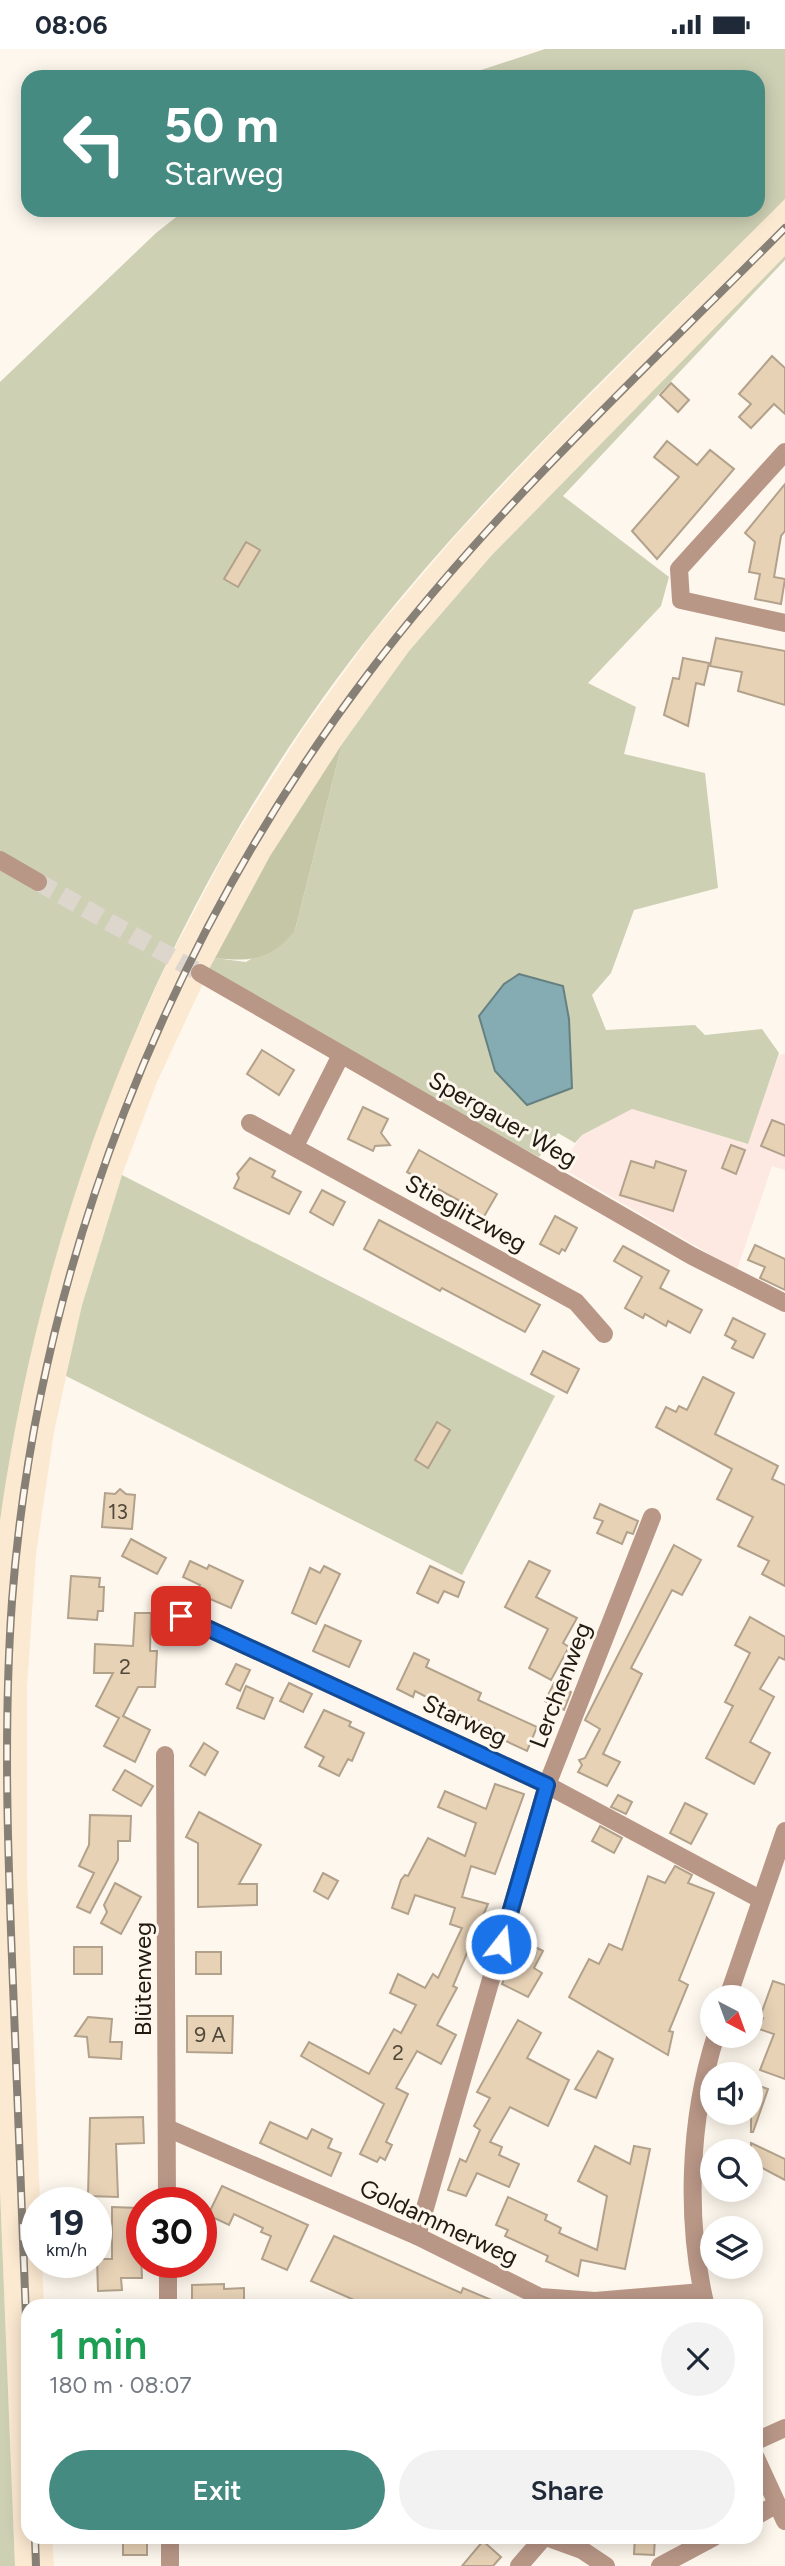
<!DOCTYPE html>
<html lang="en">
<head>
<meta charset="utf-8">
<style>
	:root { --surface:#fff; --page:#f2f2f3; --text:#1f2937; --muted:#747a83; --accent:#468b82 }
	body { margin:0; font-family:Figtree,sans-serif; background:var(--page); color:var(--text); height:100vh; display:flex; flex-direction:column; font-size:26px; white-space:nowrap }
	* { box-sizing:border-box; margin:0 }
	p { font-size:23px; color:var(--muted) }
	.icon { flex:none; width:38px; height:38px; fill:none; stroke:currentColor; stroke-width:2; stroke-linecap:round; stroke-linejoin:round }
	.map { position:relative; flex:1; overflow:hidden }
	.sheet { position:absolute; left:21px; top:2250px; width:742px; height:245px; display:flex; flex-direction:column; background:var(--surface); border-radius:21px; box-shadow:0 4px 18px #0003 }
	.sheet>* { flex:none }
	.hud { position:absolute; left:21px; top:21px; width:744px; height:147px; border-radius:21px; box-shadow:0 4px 18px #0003; background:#468b82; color:#fff; overflow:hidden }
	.needle { width:46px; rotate:139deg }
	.fabs { position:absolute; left:700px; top:1936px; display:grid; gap:14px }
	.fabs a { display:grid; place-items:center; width:63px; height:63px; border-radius:50%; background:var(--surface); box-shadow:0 4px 18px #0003; font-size:35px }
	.speed { position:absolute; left:21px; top:2138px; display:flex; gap:14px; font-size:35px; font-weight:700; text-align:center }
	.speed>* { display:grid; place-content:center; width:91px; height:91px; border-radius:50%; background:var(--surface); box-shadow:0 4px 18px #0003; line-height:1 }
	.speed small { font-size:18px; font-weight:400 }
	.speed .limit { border:10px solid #d22; background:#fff; color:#111 }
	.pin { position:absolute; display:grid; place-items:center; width:60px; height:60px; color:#fff; margin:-30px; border-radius:14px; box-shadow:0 4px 10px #0006 }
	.me { position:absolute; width:77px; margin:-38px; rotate:16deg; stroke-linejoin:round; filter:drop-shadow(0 0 5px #0008) }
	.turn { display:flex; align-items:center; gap:24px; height:147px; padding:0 28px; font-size:32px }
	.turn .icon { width:91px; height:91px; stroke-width:2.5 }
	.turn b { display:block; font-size:49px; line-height:60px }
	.round { display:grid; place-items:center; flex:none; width:74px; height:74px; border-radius:37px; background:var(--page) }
	.summary { display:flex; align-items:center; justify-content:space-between; height:119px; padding:0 28px }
	h1 { font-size:42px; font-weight:600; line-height:52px; color:#1e9e55 }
	.action { display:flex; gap:14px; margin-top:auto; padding:14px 28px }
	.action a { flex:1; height:80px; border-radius:42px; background:var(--accent); color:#fff; font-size:28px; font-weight:600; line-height:80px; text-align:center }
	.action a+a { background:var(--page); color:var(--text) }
	.status { display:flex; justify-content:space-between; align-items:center; height:49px; padding:0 35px; background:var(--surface); direction:ltr }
	.status svg { height:19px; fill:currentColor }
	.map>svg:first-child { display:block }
	.commercial { fill:#fde9e2 }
	.built { fill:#fce9d1 }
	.green { fill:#ced0b4 }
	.forest { fill:#c4c6a6 }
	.water { fill:#84acb2; stroke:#668082; stroke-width:2 }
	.building { fill:#e7d2b6; stroke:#b2a18b; stroke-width:2 }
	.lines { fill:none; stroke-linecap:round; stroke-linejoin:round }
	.minor-tunnel { stroke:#ddd6cc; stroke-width:18; stroke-dasharray:18 9; stroke-linecap:butt }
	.minor { stroke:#b99787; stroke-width:18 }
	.tertiary { stroke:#b99787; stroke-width:18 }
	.rail-casing { stroke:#878077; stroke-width:8 }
	.rail { stroke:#fef7ed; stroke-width:5; stroke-dasharray:16; stroke-linecap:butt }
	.route-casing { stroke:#114b97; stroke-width:18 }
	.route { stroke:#1a73e8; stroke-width:12 }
	.labels { text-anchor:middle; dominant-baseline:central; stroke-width:6; stroke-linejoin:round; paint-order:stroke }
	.number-label { font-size:21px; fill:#52483a }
	.street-label { font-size:24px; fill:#201a11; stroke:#fef7ed }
</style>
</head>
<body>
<div class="status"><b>08:06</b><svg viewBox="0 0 49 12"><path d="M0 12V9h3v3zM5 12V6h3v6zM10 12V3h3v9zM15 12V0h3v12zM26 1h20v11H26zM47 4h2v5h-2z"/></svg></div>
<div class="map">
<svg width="785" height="2517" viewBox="0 0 785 2517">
	<rect width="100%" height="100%" fill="#fef7ed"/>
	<polygon class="commercial" points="785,1005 785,1121 772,1117 737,1221 560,1118 582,1086 632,1060 747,1095 779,1006"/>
	<polygon class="built" points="785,150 785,207 491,507 409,602 342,695 270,807 215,909 157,1033 122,1126 82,1256 54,1383 36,1505 27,1638 27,1825 40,2154 37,2154 37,2214 42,2214 44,2257 28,2258 28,2488 52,2489 54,2517 15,2517 0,2140 0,1472 14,1374 42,1253 79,1126 118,1022 167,914 228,798 303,680 371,586 457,485 547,389"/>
	<g class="green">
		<path d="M545,0H785V150C644,292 495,429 371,585C169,841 45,1151 0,1472V333L156,184L185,161H758V28H460Z"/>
		<polygon points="785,207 785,211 563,447 669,528 661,557 588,634 636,658 624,705 705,724 718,839 634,861 611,924 592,946 606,981 695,976 705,986 762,980 779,1004 748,1095 632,1060 582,1086 575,1094 558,1084 539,1108 403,1034 208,922 215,909 246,913 295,881 342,695 409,602 491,507"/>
		<polygon points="122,1126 555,1347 462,1526 66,1327 82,1256"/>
		<polygon points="0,2140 15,2517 0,2517"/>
	</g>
	<path class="forest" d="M342,695L295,881C272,911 250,913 215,909L270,807Z"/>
	<polygon class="water" points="519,925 563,937 569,970 572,1039 527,1056 495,1022 479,967 504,935"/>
	<g class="building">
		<polygon points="772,307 785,319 785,365 774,355 751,379 739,368 751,355 739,345"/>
		<polygon points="671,334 689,351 678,363 660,346"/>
		<polygon points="667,392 697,416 710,401 734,420 657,510 632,482 679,428 654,408"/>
		<polygon points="785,435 785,482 781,487 774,528 785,530 781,555 755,550 760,525 749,523 755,493 745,484"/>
		<polygon points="246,493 260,501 238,538 224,530"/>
		<polygon points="716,589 785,602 785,656 738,642 742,623 710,617"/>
		<polygon points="683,609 709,614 704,636 696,634 688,677 664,666 673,629 679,630"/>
		<polygon points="262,1001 294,1021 279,1046 247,1025"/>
		<polygon points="363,1058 388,1070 381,1084 390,1096 375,1097 373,1102 348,1090"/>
		<polygon points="772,1071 785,1076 785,1107 761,1097"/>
		<polygon points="731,1096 745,1101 736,1125 722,1119"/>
		<polygon points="419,1101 497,1145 482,1171 456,1156 458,1151 407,1123"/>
		<polygon points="250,1109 275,1122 272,1128 301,1143 289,1165 234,1139 239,1129 237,1125"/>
		<polygon points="631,1112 654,1119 656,1112 686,1122 673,1162 620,1146"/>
		<polygon points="322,1141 345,1153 333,1176 310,1163"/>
		<polygon points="555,1167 577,1179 565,1202 562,1200 559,1205 540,1195"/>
		<polygon points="379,1171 540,1256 525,1283 442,1239 440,1242 364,1200"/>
		<polygon points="755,1196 785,1210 785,1241 760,1229 765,1218 748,1211"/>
		<polygon points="623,1197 669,1222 660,1239 702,1261 690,1284 668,1272 666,1277 645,1265 643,1269 625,1259 642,1228 614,1212"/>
		<polygon points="733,1269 765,1285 753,1309 732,1299 736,1292 725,1286"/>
		<polygon points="543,1302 579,1320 567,1344 531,1325"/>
		<polygon points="703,1328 734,1344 715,1385 778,1417 772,1430 785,1436 785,1537 762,1525 769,1512 738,1497 753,1468 717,1450 732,1420 656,1378 666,1358 676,1363 679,1357 687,1361"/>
		<polygon points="437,1373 450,1381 428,1419 415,1411"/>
		<polygon points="120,1440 126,1445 135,1446 132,1480 102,1478 105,1444 115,1445"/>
		<polygon points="600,1455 638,1472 633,1485 627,1483 622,1495 597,1484 603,1472 594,1469"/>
		<polygon points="131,1490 166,1509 157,1525 122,1507"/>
		<polygon points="674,1496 701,1511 682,1546 672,1541 631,1619 642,1625 603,1705 620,1713 607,1737 578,1723 582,1716 579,1711 585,1709 600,1680 585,1671"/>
		<polygon points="190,1512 207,1520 209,1516 243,1532 231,1559 196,1544 200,1536 183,1528"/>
		<polygon points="529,1512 550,1522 536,1548 577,1569 563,1594 569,1598 551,1631 529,1619 548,1580 505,1558"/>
		<polygon points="324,1517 340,1525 316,1575 292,1564 310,1519 320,1524"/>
		<polygon points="430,1517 464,1533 458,1548 444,1542 438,1554 417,1544"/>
		<polygon points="71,1527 100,1529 99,1538 104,1538 103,1562 98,1562 97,1571 68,1569"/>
		<polygon points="135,1564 151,1564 150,1602 157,1602 155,1638 138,1638 123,1667 150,1681 135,1713 104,1697 119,1669 96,1657 113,1624 94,1624 95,1595 133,1597"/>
		<polygon points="750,1568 785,1588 785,1611 779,1608 760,1640 774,1648 750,1693 770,1704 754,1735 706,1709 733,1657 725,1653 750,1604 735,1596"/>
		<polygon points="325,1576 361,1592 349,1618 313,1602"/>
		<polygon points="414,1604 429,1611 426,1618 481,1644 478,1651 537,1678 527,1702 491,1685 494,1679 458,1662 455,1668 442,1662 444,1657 415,1642 413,1648 397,1640"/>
		<polygon points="236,1615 250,1621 240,1642 226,1635"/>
		<polygon points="289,1634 312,1645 303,1663 280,1652"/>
		<polygon points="554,1634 571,1643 564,1661 545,1652"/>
		<polygon points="246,1637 273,1649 264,1670 237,1659"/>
		<polygon points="324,1661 351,1673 349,1677 364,1684 352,1712 348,1710 339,1727 319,1717 324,1708 305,1698"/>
		<polygon points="204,1694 218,1703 205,1726 190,1717"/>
		<polygon points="125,1721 153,1737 141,1757 113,1741"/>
		<polygon points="495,1735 524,1745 495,1825 471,1817 462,1848 488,1855 453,1937 457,1939 437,1976 456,1986 441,2015 417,2002 396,2039 408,2045 386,2093 392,2096 385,2111 380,2108 377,2113 360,2105 384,2055 301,2007 309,1993 369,2025 394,1980 401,1984 416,1956 390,1944 398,1925 425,1939 433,1925 438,1929 462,1879 450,1875 455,1859 415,1846 408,1865 392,1859 401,1831 405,1826 408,1827 428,1789 465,1807 476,1774 438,1758 445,1742 486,1760"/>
		<polygon points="618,1746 632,1753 626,1765 611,1758"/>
		<polygon points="685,1754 707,1765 691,1795 670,1784"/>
		<polygon points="199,1763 261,1796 239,1835 257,1835 257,1856 198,1858 198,1794 186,1788"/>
		<polygon points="90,1766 131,1767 130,1792 118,1792 118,1811 90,1864 77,1858 94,1824 79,1817 89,1796"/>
		<polygon points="600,1777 622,1789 614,1804 592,1792"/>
		<polygon points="675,1817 692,1826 688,1834 714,1844 679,1931 688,1936 669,1982 673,1983 668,2006 569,1948 589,1910 599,1915 609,1895 622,1901 648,1827 665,1834"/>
		<polygon points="323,1824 338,1832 328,1850 314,1842"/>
		<polygon points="115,1834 141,1848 121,1885 101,1874 107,1863 104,1856"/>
		<polygon points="524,1872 528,1894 543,1902 534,1919 542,1924 528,1948 502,1935 509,1918 507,1917 514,1890"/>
		<rect x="74" y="1898" width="28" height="27"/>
		<rect x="196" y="1903" width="25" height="22"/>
		<polygon points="773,1932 785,1936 785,2030 760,2021 774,1985 759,1980 763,1969 760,1968"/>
		<polygon points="187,1967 233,1967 232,2004 187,2003"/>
		<polygon points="88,1968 112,1970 110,1993 122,1993 121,2010 89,2008 87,1988 75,1987"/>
		<polygon points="518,1971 541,1984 527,2009 569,2031 548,2077 510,2058 490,2093 502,2098 499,2106 519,2115 509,2138 477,2124 466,2147 448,2141 460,2110 466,2113 480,2081 474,2077 490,2049 477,2043"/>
		<polygon points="598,2002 613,2010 596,2049 575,2040"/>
		<polygon points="751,2034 768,2040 753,2083 751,2083"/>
		<polygon points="143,2068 144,2094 116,2095 118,2148 88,2147 90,2069"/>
		<polygon points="270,2073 307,2090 312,2080 332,2090 328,2099 341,2104 331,2127 260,2094"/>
		<polygon points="751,2094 785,2110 785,2131 751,2113"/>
		<polygon points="595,2097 630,2115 634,2097 650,2100 625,2220 581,2211 578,2227 546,2212 548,2207 505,2187 508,2181 496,2176 508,2148 547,2166 545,2171 561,2179 559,2184 597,2201 607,2147 578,2132"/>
		<polygon points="222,2137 308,2176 287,2221 262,2210 271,2187 261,2183 263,2179 234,2165 229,2176 208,2166"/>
		<polygon points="112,2158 139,2159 142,2229 121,2229 122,2241 98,2242 97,2210 112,2210"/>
		<polygon points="334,2187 461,2244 463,2239 508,2258 370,2258 311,2232"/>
		<polygon points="224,2235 224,2240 244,2239 244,2258 192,2258 192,2236"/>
		<rect x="123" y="2488" width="24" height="18"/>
		<polygon points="635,2488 655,2488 654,2506 634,2505"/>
		<polygon points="483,2492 501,2508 493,2517 462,2517"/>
	</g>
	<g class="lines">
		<polyline class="minor-tunnel" points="38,833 200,924"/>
		<g class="minor">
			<polyline points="785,403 679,520 681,551 785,574"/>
			<polyline points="0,811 38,833"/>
			<polyline points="200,924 692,1207 785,1254"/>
			<polyline points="250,1074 576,1253 604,1285"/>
			<polyline points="295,1097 341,1006"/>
			<polyline points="181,1567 547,1736 760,1850"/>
			<polyline points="165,1706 167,2154"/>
			<polyline points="167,2079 417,2187 540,2248 595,2252 702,2243"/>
			<polyline points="417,2187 547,1736 652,1468"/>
			<polyline points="168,2214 168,2258"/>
			<polyline points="756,2392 785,2379"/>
			<polyline points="756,2467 777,2455"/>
			<polyline points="170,2488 170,2517"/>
			<polyline points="546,2488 582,2501 606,2517"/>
			<polyline points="519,2517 544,2488"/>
			<polyline points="660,2517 714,2488"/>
		</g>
		<g class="tertiary">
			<polyline points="728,1948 785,1782"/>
			<path d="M706,2258C685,2172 689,2070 716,1986"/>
			<polyline points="756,2409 785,2472"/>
		</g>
		<defs>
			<g id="rail">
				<path d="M28,2319C23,2191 18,2063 13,1936C8,1808 3,1680 12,1552C37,1219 167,891 368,625C490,463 643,323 785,179"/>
				<polyline points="35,2488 36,2517"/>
			</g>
		</defs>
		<use href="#rail" class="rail-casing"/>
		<use href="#rail" class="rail"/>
	</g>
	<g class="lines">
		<defs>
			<polyline id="route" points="181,1567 547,1736 501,1895"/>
		</defs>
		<use href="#route" class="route-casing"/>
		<use href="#route" class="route"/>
	</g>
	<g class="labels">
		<g class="number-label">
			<text x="118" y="1462">13</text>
			<text x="125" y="1617">2</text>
			<text x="210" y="1985">9 A</text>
			<text x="398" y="2003">2</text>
		</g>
		<g class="street-label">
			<text transform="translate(503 1070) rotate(30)">Spergauer Weg</text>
			<text transform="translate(466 1164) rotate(29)">Stieglitzweg</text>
			<text transform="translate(560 1636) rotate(-69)">Lerchenweg</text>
			<text transform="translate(465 1671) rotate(25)">Starweg</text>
			<text transform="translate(142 1930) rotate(-90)">Blütenweg</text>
			<text transform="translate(439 2173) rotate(25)">Goldammerweg</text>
		</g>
	</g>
</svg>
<div class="fabs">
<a><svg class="needle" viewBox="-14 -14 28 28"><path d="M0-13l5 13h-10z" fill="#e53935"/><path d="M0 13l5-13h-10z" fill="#747a83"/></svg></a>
<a><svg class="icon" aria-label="sound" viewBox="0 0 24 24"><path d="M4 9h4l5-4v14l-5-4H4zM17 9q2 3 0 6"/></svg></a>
<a><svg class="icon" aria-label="search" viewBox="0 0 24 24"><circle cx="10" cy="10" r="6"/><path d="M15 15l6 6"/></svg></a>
<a><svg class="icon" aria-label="layers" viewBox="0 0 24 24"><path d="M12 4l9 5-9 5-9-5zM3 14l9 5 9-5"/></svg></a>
</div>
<div class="speed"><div>19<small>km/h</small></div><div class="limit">30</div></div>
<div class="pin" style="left:181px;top:1567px;background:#d93025"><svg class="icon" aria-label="arrive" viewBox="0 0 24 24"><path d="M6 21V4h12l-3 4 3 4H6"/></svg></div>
<svg class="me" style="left:501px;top:1895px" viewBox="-20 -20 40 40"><circle r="17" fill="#1a73e8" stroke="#fff" stroke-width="3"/><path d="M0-11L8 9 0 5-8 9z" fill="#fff"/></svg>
<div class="hud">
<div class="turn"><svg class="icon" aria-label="left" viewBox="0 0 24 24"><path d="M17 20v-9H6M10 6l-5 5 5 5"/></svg><div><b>50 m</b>Starweg</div></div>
</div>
<section class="sheet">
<div class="summary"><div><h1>1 min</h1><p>180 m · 08:07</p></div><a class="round"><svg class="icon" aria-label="close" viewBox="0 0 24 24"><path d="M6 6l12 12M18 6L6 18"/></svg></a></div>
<div class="action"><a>Exit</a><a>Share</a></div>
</section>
</div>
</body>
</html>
